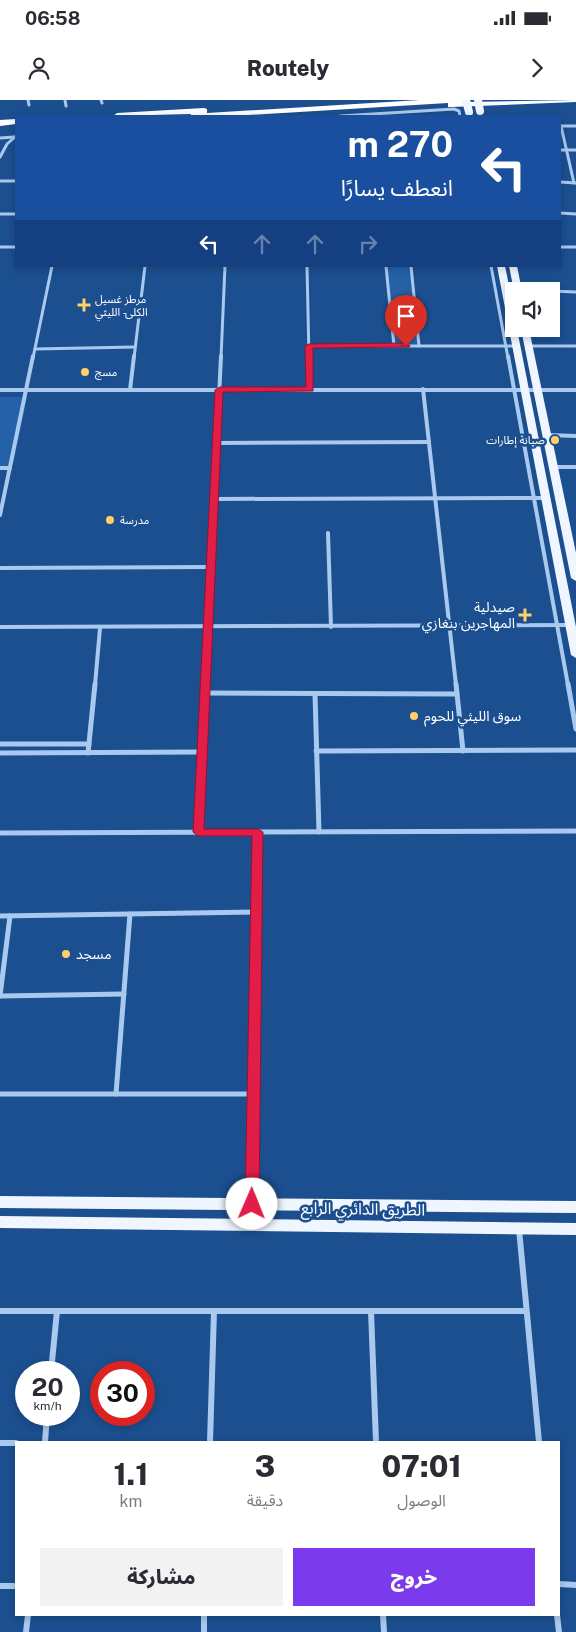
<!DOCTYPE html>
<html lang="ar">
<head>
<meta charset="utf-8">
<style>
	:root { --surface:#fff; --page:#f2f2f3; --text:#2b2b33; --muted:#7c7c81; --accent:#7c3aed }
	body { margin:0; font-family:"Public Sans","Noto Sans Arabic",sans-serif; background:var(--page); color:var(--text); direction:rtl; height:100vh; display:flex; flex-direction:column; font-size:19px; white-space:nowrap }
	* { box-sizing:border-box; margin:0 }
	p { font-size:16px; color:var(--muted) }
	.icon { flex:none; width:28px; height:28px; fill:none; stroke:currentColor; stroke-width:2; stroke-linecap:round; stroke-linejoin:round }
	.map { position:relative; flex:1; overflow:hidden; direction:ltr }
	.sheet { position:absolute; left:15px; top:1341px; width:545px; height:175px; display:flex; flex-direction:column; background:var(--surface); border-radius:0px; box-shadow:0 2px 8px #0003; direction:rtl }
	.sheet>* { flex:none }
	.hud { position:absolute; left:15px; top:15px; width:546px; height:152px; border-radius:0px; box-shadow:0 2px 8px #0003; direction:rtl; background:#1a4fa0; color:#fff; overflow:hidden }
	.controls { position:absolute; left:505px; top:182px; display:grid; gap:10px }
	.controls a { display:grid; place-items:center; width:55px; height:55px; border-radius:0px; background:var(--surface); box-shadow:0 2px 8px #0003; font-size:25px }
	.speed { position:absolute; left:15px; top:1261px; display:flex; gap:10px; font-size:25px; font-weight:700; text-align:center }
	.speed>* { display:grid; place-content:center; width:65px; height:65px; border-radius:50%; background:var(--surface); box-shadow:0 2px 8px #0003; line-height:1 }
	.speed small { font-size:12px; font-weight:400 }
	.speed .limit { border:8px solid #d22; background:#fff; color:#111 }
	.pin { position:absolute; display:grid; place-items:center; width:42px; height:42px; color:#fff; margin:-51px -21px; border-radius:50% 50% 50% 0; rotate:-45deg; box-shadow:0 0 5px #0007 }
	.pin .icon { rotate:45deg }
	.me { position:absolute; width:55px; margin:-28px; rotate:1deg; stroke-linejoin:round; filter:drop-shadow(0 0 4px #0008) }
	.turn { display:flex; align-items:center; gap:18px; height:105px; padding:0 25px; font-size:22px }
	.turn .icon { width:65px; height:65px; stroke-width:2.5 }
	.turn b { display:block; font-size:35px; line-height:42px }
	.lanes { display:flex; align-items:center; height:48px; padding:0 25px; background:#0003; justify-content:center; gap:25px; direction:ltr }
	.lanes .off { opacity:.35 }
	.eta { display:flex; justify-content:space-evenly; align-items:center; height:85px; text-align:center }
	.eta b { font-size:30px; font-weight:800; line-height:35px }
	.primary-button { display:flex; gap:10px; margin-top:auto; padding:10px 25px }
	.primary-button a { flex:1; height:58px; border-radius:0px; background:var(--accent); color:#fff; font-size:20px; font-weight:800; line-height:58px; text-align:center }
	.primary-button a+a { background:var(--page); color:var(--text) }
	.status { display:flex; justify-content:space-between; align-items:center; height:35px; padding:0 25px; background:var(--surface); direction:ltr }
	.status svg { height:14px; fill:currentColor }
	header { display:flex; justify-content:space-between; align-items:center; height:65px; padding:0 25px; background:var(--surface); font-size:22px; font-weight:800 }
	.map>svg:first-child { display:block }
	.green { fill:#2461a8 }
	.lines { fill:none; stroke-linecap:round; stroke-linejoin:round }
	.street-far3 { stroke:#a9c9ee; stroke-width:3 }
	.street-far2 { stroke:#a9c9ee; stroke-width:4 }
	.street-far1 { stroke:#a9c9ee; stroke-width:5 }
	.street { stroke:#a9c9ee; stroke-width:6 }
	.primary { fill:#f0f6ff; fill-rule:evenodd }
	.highway { fill:#fff; fill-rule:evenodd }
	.primary-bridge { stroke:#f0f6ff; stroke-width:8 }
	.route { fill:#e11d48; stroke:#92132f }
	.poi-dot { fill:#ffd166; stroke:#1b4f8f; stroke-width:2 }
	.labels { text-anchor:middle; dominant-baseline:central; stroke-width:5; stroke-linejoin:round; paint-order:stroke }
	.far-poi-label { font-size:11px; fill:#fff; stroke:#1b4f8f; text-anchor:start }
	.poi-label { font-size:14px; fill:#fff; stroke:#1b4f8f; text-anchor:start }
	.near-street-label { font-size:16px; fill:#fff; stroke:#1b4f8f }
</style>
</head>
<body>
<div class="status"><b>06:58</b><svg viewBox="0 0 49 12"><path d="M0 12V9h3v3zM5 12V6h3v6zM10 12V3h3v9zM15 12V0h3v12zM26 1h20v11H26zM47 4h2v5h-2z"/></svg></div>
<header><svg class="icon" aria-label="forward" viewBox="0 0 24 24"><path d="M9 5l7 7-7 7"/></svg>Routely<svg class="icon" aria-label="person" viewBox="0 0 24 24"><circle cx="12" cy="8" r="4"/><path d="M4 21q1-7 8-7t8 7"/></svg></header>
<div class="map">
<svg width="576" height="1532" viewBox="0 0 576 1532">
	<rect width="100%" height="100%" fill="#1b4f8f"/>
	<g class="green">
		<polygon points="387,166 410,166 419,247 394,247"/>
		<polygon points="0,297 27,297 13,366 0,366"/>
	</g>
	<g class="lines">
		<g class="street-far3">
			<polyline points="28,0 29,5"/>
			<polyline points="65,0 66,6"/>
			<polyline points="101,0 102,3"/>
			<polyline points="340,16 454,9 459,11 460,16"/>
			<polyline points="560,26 576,26"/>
			<polyline points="561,26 574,83"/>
			<polyline points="0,38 14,37"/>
			<polyline points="560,50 576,50"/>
			<polyline points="0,57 7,44 16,36"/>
			<polyline points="0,81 16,81"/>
			<polyline points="560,82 576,83"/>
			<polyline points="560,113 576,114"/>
			<polyline points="0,114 16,114"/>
			<polyline points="0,147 16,147"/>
			<polyline points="560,147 576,147"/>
			<polyline points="307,166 309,258"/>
			<polyline points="386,166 394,246"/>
			<polyline points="411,166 419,246"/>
			<polyline points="491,166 508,258"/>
			<polyline points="517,191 547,191"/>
			<polyline points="551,191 576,192"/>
			<polyline points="309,246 517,246"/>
			<polyline points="529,246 576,246"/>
			<polyline points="35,249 135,247"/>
			<polyline points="33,258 52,166"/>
			<polyline points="134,258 145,166"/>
			<polyline points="221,258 225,166"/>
		</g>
		<g class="street-far2">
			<polyline points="309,256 310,289"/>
			<polyline points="508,256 568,585"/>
			<polyline points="423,289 456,585"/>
			<polyline points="0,290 576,290"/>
			<polyline points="130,290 134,256"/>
			<polyline points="547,335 576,336"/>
			<polyline points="217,343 429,342"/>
			<polyline points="553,367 576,367"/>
			<polyline points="0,368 10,368"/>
			<polyline points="214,399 546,398"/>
			<polyline points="0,415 33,256"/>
			<polyline points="328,433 331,527"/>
			<polyline points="0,468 211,467"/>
			<polyline points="0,527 570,525"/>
			<polyline points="95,585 100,528"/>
			<polyline points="205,585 221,256"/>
		</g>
		<g class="street-far1">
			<polyline points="456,584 463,651"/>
			<polyline points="568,584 576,629"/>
			<polyline points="205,593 457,594"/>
			<polyline points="315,594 319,732"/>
			<polyline points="0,644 89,644"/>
			<polyline points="316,651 576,650"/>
			<polyline points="0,653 202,652"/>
			<polyline points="88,653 95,584"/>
			<polyline points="198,732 205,584"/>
			<polyline points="0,733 576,731"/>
			<polyline points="0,816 256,812"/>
			<polyline points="0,896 124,894"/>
			<polyline points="0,896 10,816"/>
			<polyline points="0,994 254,994"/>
			<polyline points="116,994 130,814"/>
			<polyline points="254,1002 258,732"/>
		</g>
		<g class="street">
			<polyline points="252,1104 254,1000"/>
			<polyline points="519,1129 539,1342"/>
			<polyline points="0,1211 525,1211"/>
			<polyline points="371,1211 376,1342"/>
			<polyline points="51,1272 57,1211"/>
			<polyline points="45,1342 47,1315"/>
			<polyline points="210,1342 214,1211"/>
			<polyline points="0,1343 16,1343"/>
			<polyline points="559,1484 576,1485"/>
			<polyline points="0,1486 16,1486"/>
			<polyline points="204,1515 204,1532"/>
			<polyline points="383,1515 384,1532"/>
			<polyline points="557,1515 559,1532"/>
			<polyline points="26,1532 28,1515"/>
		</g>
		<g class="primary">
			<polygon points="497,166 505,166 514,210 514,229 517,229 576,527 576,558 571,555"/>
			<polygon points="509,166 517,166 522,191 514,191"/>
			<polygon points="521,229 529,229 576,453 576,481 571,478"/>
			<polygon points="0,1096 576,1101 576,1113 0,1108"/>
			<polygon points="0,1116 576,1123 576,1135 0,1128"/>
		</g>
		<g class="highway">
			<polygon points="420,0 466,0 464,2 576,0 576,2 451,7 448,7 448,3 232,16 190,16 191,14 113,16 117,13 204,8 207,9 207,13"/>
			<polygon points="0,20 16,19 16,24 0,26"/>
		</g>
		<g class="primary-bridge">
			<polyline points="466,0 469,12"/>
			<polyline points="478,0 480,11"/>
		</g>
	</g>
	<polygon class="route" points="406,243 410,246 409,247 313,248 313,291 223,292 204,729 258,729 263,732 259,1104 257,1107 247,1107 245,1104 252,736 198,736 193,732 215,290 220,287 306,287 305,246 309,244"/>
	<g class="poi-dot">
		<path d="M81.5 197.5h5v5h5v5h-5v5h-5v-5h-5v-5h5z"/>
		<circle cx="85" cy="272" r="5"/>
		<circle cx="555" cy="340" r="5"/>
		<circle cx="110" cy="420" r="5"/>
		<path d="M522.5 507.5h5v5h5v5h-5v5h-5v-5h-5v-5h5z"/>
		<circle cx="414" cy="616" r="5"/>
		<circle cx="66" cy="854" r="5"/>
	</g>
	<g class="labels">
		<g class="far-poi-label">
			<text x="95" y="199">مرطز غسيل<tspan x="95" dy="13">الكلى- الليثي</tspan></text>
			<text x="95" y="272">مسج</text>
			<text x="545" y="340" text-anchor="end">صيانة إطارات</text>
			<text x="120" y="420">مدرسة</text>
		</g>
		<g class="poi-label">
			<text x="515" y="507" text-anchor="end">صيدلية<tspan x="515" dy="16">المهاجرين بنغازي</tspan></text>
			<text x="424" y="616">سوق الليثي للحوم</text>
			<text x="76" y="854">مسجد</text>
		</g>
		<g class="near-street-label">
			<text transform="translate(363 1109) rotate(1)">الطريق الدائري الرابع</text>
		</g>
	</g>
</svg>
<div class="controls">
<a><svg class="icon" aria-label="sound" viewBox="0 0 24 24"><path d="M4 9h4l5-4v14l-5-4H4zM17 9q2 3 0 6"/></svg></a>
</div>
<div class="speed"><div>20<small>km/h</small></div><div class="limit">30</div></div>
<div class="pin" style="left:406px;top:246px;background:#d93025"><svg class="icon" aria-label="arrive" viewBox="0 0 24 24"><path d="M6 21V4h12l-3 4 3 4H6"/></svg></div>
<svg class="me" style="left:252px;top:1104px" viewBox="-20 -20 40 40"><circle r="19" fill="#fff"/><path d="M0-13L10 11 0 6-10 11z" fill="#e11d48"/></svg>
<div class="hud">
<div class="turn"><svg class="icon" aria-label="left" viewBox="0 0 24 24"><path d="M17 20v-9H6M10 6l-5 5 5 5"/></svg><div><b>270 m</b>انعطف يسارًا</div></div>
<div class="lanes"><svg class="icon" aria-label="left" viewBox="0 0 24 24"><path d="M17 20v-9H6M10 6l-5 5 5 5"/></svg><svg class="icon off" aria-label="ahead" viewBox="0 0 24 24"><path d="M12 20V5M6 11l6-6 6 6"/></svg><svg class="icon off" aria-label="ahead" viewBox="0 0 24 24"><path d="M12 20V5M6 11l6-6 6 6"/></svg><svg class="icon off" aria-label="right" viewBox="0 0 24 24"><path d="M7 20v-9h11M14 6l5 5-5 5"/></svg></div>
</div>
<section class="sheet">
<div class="eta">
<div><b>07:01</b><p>الوصول</p></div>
<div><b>3</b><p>دقيقة</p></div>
<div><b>1.1</b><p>km</p></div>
</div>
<div class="primary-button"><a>خروج</a><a>مشاركة</a></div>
</section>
</div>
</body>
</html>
